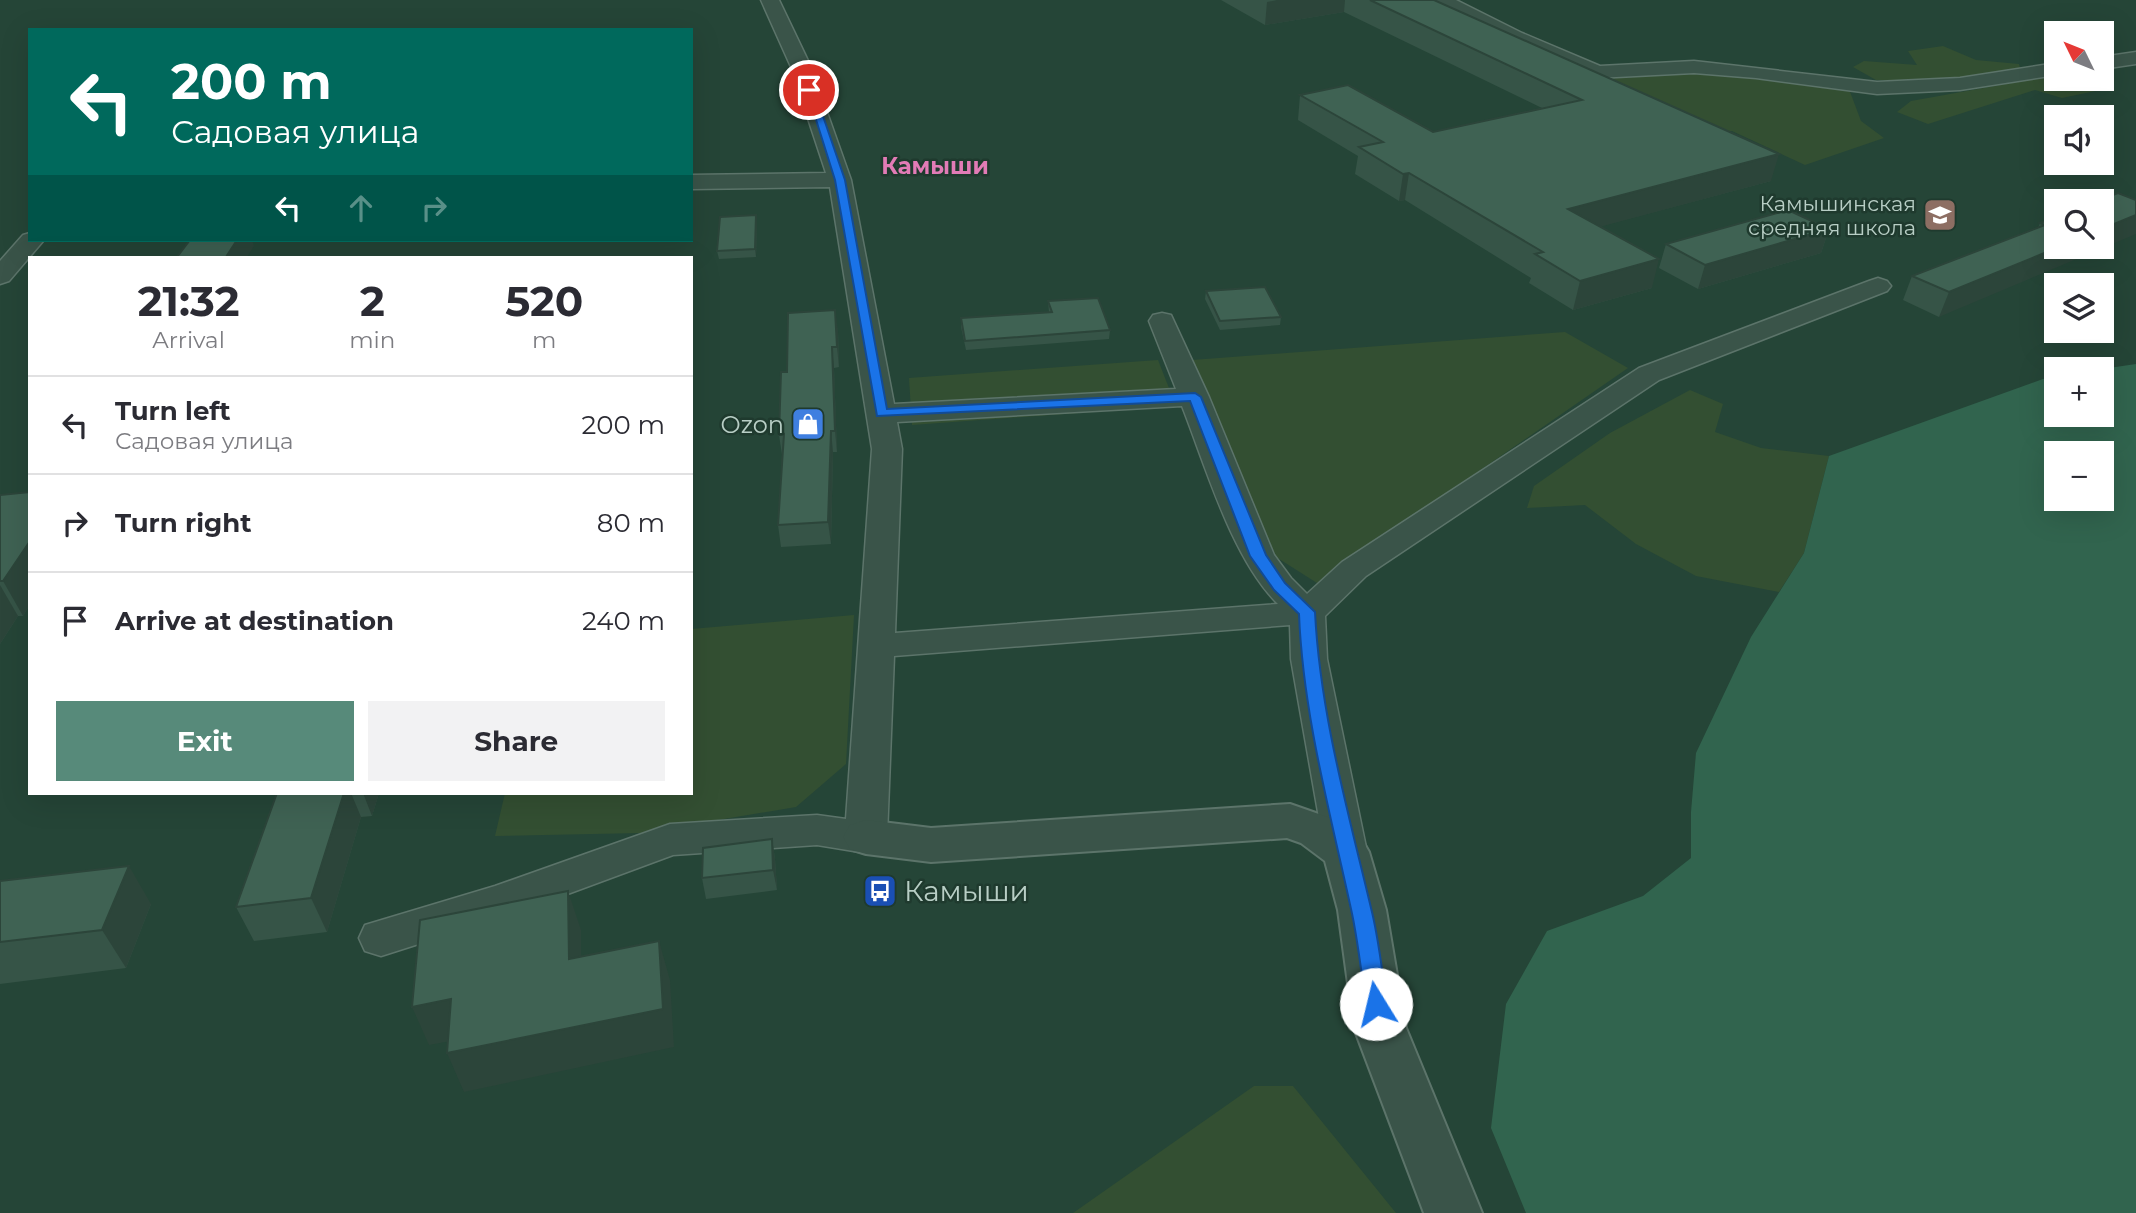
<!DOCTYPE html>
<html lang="en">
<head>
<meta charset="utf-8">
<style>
	:root { --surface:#fff; --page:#f2f2f3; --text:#2b2b33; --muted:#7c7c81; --line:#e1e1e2; --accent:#578a7a }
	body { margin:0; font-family:Montserrat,sans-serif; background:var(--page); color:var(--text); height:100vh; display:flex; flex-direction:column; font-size:26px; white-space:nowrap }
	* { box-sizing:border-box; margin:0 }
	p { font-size:23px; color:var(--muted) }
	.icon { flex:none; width:38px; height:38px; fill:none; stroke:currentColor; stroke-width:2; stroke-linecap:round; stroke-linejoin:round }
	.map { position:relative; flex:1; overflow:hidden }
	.side { position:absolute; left:28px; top:256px; width:665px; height:539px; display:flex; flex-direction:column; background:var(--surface); border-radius:0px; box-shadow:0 7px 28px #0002 }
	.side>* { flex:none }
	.hud { position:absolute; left:28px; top:28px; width:665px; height:214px; border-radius:0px; box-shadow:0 7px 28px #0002; background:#00695c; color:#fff; overflow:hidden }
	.needle { width:46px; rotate:313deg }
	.buttons { position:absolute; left:2044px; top:21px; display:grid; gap:14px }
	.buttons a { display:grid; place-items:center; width:70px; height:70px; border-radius:0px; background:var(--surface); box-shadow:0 7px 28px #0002; font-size:35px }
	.pin { position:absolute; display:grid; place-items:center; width:60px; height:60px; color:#fff; margin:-30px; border:4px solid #fff; border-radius:50%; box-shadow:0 2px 7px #0007 }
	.me { position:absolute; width:77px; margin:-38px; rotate:351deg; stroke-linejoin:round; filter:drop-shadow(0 0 5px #0008) }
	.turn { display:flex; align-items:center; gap:24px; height:147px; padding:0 28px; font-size:32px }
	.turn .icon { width:91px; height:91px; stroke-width:2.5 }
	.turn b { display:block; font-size:49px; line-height:60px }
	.lanes { display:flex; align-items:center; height:66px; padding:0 28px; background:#0003; justify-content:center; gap:35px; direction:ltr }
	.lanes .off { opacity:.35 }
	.eta { display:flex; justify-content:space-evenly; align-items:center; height:119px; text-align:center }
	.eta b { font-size:42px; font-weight:700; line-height:49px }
	.button { display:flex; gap:14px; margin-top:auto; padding:14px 28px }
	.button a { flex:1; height:80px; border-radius:0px; background:var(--accent); color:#fff; font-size:28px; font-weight:700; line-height:80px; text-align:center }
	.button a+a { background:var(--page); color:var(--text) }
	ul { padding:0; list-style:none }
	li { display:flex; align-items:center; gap:21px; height:98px; padding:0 28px; border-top:2px solid var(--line) }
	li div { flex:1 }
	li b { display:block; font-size:26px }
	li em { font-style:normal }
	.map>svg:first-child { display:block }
	.green { fill:#334f32 }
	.water { fill:#31644e; fill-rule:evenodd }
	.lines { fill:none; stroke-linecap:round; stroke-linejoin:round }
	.minor-casing { stroke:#5c746a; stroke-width:3 }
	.tertiary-casing { stroke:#5c746a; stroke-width:4 }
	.minor { fill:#3a5449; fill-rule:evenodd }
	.tertiary { fill:#3a5449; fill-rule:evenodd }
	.wall { fill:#365447 }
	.shaded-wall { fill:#2c453a }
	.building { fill:#3f6253; stroke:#2c453a; stroke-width:2 }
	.route { fill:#1a73e8; stroke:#114b97; stroke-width:2 }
	.labels { text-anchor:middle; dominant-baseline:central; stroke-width:5; stroke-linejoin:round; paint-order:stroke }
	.far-poi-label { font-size:21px; fill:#b8cec5; stroke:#1f3a2e; text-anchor:end }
	.far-quarter-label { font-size:23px; font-weight:bold; fill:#e27bb6; stroke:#1f3a2e }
	.poi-label { font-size:24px; fill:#b8cec5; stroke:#1f3a2e; text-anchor:end }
	.near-poi-label { font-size:28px; fill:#b8cec5; stroke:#1f3a2e; text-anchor:start }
</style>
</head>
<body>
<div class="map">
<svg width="2136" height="1213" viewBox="0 0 2136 1213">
	<rect width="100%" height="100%" fill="#254537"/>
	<g class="green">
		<polygon points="1943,46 1976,60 2019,64 2021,71 1951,81 1876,80 1853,67 1864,61 1917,65 1908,51"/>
		<polygon points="1694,73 1766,77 1849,89 1861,121 1884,138 1805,165 1732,131 1686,142 1558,82"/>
		<polygon points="2102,74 2106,75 2105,89 2062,98 2035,90 1928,124 1897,112 1911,101 2056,75 2056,79 2102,79"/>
		<polygon points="1565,332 1628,368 1317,583 1276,557 1192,360"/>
		<polygon points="1158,360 1176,406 912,425 909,378"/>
		<polygon points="1690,390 1723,404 1715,432 1761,448 1829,456 1804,553 1779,592 1696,576 1636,544 1585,505 1527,508 1534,486 1610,433"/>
		<polygon points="854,615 846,764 796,807 641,833 495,836 505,793 691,793 691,629"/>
		<polygon points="1254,1086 1293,1086 1396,1213 1073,1213"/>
	</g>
	<path class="water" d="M2136,364V1213H1526L1491,1128L1506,1004L1547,931L1643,896L1691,858V812L1696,753L1751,637L1804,553L1829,456L2043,379L2056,377V415H2102V369ZM2102,453V499H2056V453Z"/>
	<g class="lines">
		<defs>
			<g id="minor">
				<path d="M761,0H779L811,67L851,180L894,404L1176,389L1149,321L1153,315L1162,313L1171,315L1209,397L1274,555L1291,578L1307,594L1342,562L1639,368L1869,281L1878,278L1887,281L1891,286L1887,291L1659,380L1366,576L1325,616L1327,659L1367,852L1361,863L1346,868L1331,863L1325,852L1291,659L1290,625L894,656L887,837L881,848L866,853L817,845L673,855L519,912L381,956L365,951L359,938L365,925L495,886L670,824L817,815L846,819L872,449L830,187L691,189V175L826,173L791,67ZM1182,406C1206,467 1232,559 1278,604L895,633L902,449L897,422Z"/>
				<polygon points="1433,0 1456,0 1522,33 1600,66 1694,61 1877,82 1960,78 2056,63 2056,75 1960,90 1877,94 1756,78 1694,73 1597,78 1508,41"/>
				<polygon points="2136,52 2136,64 2102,69 2102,57"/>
				<polygon points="30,233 30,240 44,240 9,281 0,284 0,261 23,235"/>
			</g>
			<polygon id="tertiary" points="1290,804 1333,819 1362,840 1369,852 1386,910 1406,1028 1482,1213 1424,1213 1354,1028 1338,910 1325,861 1301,843 1287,838 931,862 866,854 850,849 843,837 850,825 866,820 931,828"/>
		</defs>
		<use href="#minor" class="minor-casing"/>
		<use href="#tertiary" class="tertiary-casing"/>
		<use href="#minor" class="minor"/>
		<use href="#tertiary" class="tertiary"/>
	</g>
	<g class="wall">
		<polygon points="1221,0 1434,0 1771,181 1601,226 1652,288 1573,310 1529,283 1531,278 1405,200 1399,201 1355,174 1358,156 1298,120 1300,95 1433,132 1542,108 1344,12 1265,25"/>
		<polygon points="2056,217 1939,317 1903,300 1912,276 2038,228 2040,223"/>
		<polygon points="757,223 756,257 719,259 717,251"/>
		<polygon points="1829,229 1821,253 1698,289 1659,268 1666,244"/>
		<polygon points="1206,291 1281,317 1280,325 1220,330 1205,299"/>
		<polygon points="1048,301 1110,330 1109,339 966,350 961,327 961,318 1049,312"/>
		<polygon points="838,330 839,367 834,368 837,452 833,452 831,544 781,547 778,525 782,455 779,435"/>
		<polygon points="30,492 30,604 23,616 18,616 0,644 0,495"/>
		<polygon points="277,793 379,793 372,816 361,817 327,932 254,941 236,907"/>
		<polygon points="772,839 775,859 777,890 706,899 702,878"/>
		<polygon points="0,881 151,904 126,968 0,984"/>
	</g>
	<g class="shaded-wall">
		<polygon points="1277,0 1345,0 1344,12 1265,25 1267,2"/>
		<polygon points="1779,154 1771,181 1562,237 1568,209"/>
		<polygon points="1409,173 1405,200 1399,201 1403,174"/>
		<polygon points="756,215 757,223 756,257 755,249"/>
		<polygon points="2136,215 2136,234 1939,317 1949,292 2059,247 2102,247 2102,229"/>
		<polygon points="1829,229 1821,253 1698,289 1705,265"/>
		<polygon points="237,240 252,240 254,246 247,257 226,257"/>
		<polygon points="1659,259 1652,288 1573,310 1580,281"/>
		<polygon points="835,310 838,330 839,367 837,347"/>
		<polygon points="832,347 834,368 837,452 835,431"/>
		<polygon points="831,431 833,452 831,544 828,522"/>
		<polygon points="30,541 30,604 23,616 3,581"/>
		<polygon points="0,585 18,616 0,644"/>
		<polygon points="344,793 351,793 361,817 327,932 311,898"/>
		<polygon points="363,793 379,793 372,816"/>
		<polygon points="772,839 775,859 777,890 773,870"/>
		<polygon points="129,866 151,904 126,968 102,930"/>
		<polygon points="568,891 581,930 581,998 569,959"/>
		<polygon points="659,941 670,980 674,1047 464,1092 447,1053"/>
		<polygon points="451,999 467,1038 429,1045 412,1007"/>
	</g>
	<g class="building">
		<polygon points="1370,0 1434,0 1779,154 1568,209 1659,259 1580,281 1535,254 1543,252 1409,173 1403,174 1359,147 1383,142 1300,95 1348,85 1433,132 1582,100"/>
		<polygon points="2118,193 2136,200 2136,215 2102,229 2102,201 2097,201"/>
		<polygon points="1788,210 1829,229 1705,265 1666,244"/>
		<polygon points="756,215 755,249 717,251 720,217"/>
		<polygon points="2056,217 2056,247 2059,247 1949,292 1912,276 2045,225 2040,223"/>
		<polygon points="190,240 237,240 226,257 177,257"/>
		<polygon points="1265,287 1281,317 1220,321 1206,291"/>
		<polygon points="1098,298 1110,330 965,341 961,318 1052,312 1048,301"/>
		<polygon points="835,310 837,347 832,347 835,431 831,431 828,522 778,525 784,434 779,435 781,372 787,372 788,313"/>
		<polygon points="30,492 30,541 3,581 0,581 0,495"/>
		<polygon points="277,793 344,793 311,898 236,907"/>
		<polygon points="772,839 773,870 702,878 703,848"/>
		<polygon points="129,866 102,930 0,942 0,881"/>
		<polygon points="568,891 569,959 659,941 663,1009 447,1053 451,999 412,1007 420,920"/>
	</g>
	<path class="route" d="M806,88L814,90L845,180L887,409L1195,393L1201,397L1266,555L1285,583L1315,612C1320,713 1348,811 1371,908C1379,939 1382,972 1387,1004L1384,1010L1376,1013L1369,1010L1366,1004C1361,972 1358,940 1351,909C1330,812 1303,714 1299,614L1274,590L1250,556L1190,401L877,416L835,180Z"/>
	<defs>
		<symbol id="school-square" viewBox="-11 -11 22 22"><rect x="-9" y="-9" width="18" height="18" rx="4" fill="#8d6e63" stroke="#1f3a2e"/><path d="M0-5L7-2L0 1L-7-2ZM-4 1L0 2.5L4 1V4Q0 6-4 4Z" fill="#fff"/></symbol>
		<symbol id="shop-square" viewBox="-11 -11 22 22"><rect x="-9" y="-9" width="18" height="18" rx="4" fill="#3f7fe0" stroke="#1f3a2e"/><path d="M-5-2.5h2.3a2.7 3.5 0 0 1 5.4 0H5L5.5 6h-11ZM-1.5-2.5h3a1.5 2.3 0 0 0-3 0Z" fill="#fff"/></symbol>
		<symbol id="bus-square" viewBox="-11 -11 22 22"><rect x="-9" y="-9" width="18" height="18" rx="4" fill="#1a4fb4" stroke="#1f3a2e"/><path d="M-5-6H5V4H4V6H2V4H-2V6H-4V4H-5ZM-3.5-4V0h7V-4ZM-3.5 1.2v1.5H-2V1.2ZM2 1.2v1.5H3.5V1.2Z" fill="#fff"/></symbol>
	</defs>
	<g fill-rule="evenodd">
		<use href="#school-square" x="1921" y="196" width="38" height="38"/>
		<use href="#shop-square" x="789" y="405" width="38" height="38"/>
		<use href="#bus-square" x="861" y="872" width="38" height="38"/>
	</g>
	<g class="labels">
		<g class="far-poi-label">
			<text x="1916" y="203">Камышинская<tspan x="1916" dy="24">средняя школа</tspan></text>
		</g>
		<g class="far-quarter-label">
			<text x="935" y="166">Камыши</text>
		</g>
		<g class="poi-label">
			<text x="784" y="424">Ozon</text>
		</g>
		<g class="near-poi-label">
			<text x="904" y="891">Камыши</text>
		</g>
	</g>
</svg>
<div class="buttons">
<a><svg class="needle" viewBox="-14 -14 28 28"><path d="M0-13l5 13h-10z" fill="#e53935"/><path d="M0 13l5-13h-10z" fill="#7c7c81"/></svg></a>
<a><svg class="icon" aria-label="sound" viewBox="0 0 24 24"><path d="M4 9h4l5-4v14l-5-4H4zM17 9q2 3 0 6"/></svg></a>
<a><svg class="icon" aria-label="search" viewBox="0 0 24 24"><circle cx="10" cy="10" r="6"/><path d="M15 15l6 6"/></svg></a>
<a><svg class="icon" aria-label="layers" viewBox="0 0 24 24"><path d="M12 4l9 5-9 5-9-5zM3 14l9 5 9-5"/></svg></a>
<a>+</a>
<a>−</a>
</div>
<div class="pin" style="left:809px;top:90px;background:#d93025"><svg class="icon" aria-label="arrive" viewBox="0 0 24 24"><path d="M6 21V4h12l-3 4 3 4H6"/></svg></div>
<svg class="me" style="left:1376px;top:1004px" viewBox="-20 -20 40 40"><circle r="19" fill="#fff"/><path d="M0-13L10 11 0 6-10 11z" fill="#1a73e8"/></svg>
<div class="hud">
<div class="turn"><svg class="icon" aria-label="left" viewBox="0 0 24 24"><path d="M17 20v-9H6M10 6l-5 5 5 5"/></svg><div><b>200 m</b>Садовая улица</div></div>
<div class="lanes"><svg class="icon" aria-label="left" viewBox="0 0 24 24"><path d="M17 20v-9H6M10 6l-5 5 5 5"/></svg><svg class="icon off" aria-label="ahead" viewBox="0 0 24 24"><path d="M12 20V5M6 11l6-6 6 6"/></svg><svg class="icon off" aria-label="right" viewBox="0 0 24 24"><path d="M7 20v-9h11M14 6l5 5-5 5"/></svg></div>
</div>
<section class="side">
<div class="eta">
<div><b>21:32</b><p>Arrival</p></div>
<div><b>2</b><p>min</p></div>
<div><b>520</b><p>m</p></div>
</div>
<ul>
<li><svg class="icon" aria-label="left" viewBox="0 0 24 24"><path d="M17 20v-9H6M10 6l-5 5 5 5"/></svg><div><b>Turn left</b><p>Садовая улица</p></div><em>200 m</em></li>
<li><svg class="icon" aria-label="right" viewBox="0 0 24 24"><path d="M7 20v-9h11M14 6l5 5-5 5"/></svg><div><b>Turn right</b></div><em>80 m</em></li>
<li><svg class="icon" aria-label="arrive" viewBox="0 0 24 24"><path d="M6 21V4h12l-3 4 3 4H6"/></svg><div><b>Arrive at destination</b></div><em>240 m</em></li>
</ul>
<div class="button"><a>Exit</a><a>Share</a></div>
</section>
</div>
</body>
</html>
